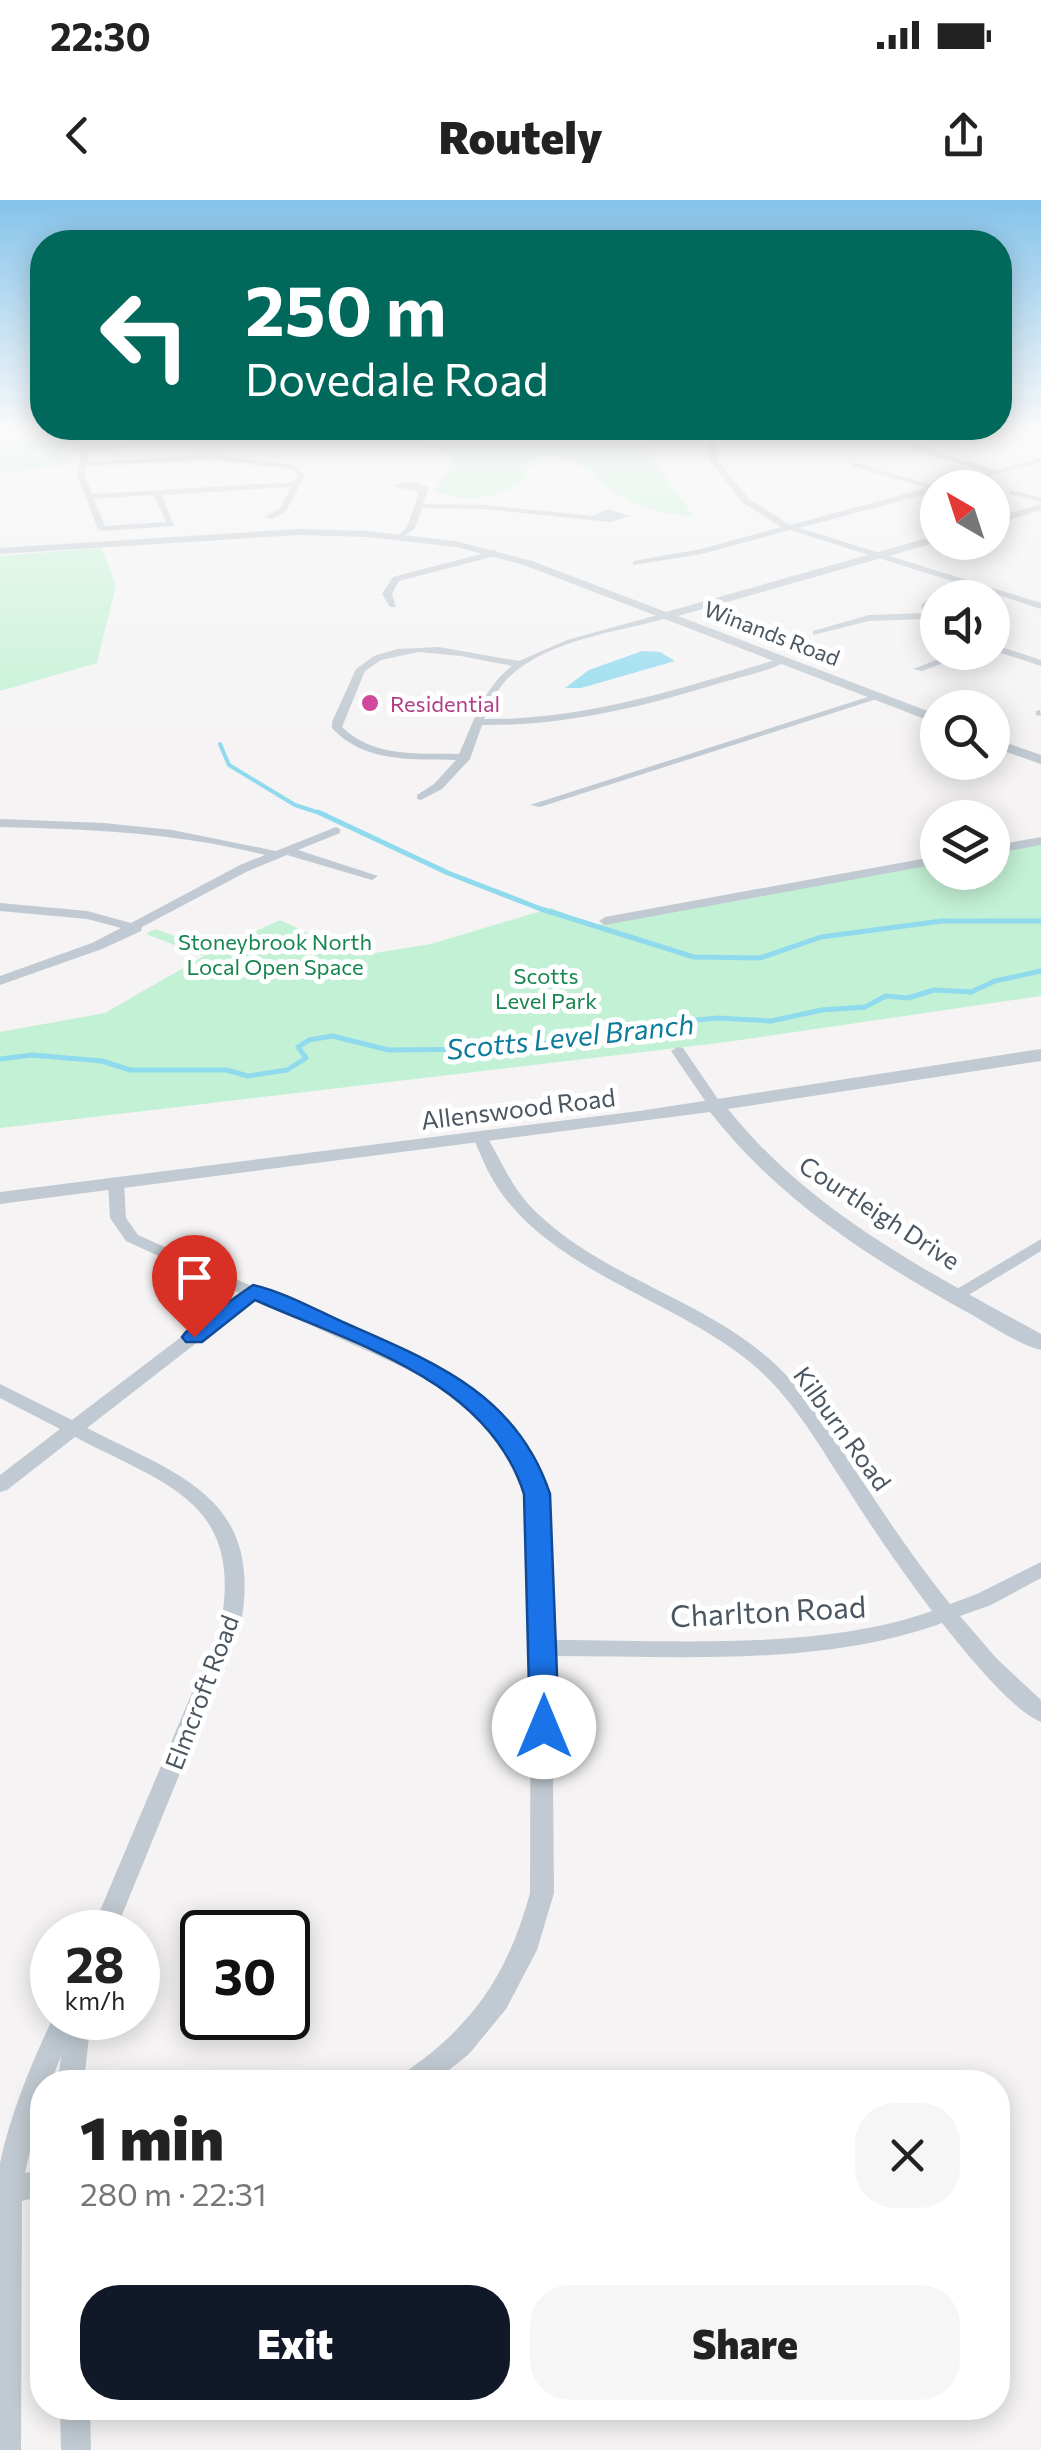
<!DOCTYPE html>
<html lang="en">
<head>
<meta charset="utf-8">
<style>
	:root { --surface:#fff; --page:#f6f6f6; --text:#222; --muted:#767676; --accent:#111827 }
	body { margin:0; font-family:Commissioner,sans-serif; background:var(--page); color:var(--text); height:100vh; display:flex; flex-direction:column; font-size:38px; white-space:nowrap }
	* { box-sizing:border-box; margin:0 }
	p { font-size:32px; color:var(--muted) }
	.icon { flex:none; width:55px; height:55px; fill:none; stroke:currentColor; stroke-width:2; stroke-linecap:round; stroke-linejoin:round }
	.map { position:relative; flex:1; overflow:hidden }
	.drawer { position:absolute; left:30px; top:1870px; width:980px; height:350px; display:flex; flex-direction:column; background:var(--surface); border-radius:40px; box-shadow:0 5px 25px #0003 }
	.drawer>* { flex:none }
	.banner { position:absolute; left:30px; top:30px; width:982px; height:210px; border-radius:40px; box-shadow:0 5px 25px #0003; background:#00695c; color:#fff; overflow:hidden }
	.needle { width:65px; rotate:321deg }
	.fabs { position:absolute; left:920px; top:270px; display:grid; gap:20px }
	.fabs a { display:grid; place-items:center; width:90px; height:90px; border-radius:50%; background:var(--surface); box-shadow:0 5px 25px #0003; font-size:50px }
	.speed { position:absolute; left:30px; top:1710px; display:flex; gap:20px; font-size:50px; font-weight:700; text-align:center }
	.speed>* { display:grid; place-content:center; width:130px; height:130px; border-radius:50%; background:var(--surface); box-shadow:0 5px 25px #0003; line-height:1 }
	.speed small { font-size:25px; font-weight:400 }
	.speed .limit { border:5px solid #111; border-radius:15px; background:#fff; color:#111 }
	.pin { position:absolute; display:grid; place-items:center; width:85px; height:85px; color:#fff; margin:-102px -42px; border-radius:50% 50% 50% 0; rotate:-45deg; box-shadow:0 0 10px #0007 }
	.pin .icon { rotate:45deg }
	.me { position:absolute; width:110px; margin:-55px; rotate:0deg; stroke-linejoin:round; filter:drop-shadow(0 0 8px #0008) }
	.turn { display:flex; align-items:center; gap:35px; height:210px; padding:0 50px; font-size:45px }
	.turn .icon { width:130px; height:130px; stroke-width:2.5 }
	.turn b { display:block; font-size:70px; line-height:85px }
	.round { display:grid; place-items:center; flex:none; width:105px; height:105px; border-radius:40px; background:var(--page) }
	.summary { display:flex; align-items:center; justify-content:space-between; height:170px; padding:0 50px }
	h1 { font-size:60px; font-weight:800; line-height:75px }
	.action { display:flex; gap:20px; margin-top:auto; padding:20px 50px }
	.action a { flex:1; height:115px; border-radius:40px; background:var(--accent); color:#fff; font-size:40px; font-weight:800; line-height:115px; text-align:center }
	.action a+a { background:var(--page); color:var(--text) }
	.status { display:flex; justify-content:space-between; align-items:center; height:70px; padding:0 50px; background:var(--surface); direction:ltr }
	.status svg { height:28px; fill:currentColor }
	header { display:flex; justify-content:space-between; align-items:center; height:130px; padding:0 50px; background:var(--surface); font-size:45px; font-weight:800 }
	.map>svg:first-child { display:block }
	.green { fill:#c3f1d5 }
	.water { fill:#90daee }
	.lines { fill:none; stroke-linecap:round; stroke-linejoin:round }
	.stream-far2 { stroke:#90daee; stroke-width:2.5 }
	.stream-far1 { stroke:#90daee; stroke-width:4 }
	.stream { stroke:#90daee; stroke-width:5 }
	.minor { fill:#c1cad2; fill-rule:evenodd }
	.tertiary { fill:#c1cad2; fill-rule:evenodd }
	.route { fill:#1a73e8; stroke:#114b97; stroke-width:2.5 }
	.hotel-dot { fill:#d1479c; stroke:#fff; stroke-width:4 }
	.labels { text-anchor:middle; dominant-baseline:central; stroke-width:10; stroke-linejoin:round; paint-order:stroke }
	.far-street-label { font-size:22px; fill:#4a5661; stroke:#fff }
	.far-hotel-label { font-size:22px; fill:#b23c85; stroke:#fff; text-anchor:start }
	.far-park-label { font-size:22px; fill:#17864f; stroke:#fff }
	.street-label { font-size:25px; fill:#4a5661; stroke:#fff }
	.water-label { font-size:28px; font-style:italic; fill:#0c7c9b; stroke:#fff }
	.near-street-label { font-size:30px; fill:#4a5661; stroke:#fff }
</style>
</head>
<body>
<div class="status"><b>22:30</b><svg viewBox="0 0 49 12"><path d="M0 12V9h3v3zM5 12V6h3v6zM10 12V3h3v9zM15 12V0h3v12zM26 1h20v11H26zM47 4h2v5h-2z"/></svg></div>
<header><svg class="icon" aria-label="back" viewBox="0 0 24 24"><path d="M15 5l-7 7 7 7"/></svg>Routely<svg class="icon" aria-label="share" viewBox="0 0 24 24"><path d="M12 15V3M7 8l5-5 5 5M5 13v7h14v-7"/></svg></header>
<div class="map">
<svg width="1041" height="2250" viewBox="0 0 1041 2250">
	<rect width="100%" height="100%" fill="#f5f3f3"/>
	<g class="green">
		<path d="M0,230H633L694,317C664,314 635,308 610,289C581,268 580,257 540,255L529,266L526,280C498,299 466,304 434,291C442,278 457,265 451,249L262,237L69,252L70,262L53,268L0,272Z"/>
		<polygon points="101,348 116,385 97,463 0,491 0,356"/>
		<polygon points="1041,642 1041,796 727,842 0,928 0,832 105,813 204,756 146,734 155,729 215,750 280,720 356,756 431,744 551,708 596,725 937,662 938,672 992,672 993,651"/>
	</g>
	<polygon class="water" points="642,451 660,452 675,461 581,488 565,488 589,470"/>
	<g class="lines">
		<g class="stream-far2">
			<polyline points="95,239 168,236 181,230"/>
			<polyline points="0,250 60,245"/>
		</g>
		<polyline class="stream-far1" points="220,544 229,565 295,605 326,615"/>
		<g class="stream">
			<polyline points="318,612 448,673 541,709 694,757 760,758 821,737 942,721 1041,721"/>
			<polyline points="0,859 32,855 102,861 130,870 226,870 248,876 287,870 306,858 298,847 309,840 332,836 389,850 499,849 597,837 661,823 718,818 771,821 822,810 865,807 886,796 908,798 934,790 971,792 995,781 1041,771"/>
		</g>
		<g class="minor">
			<path d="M45,230C63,230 77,238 89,251L87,262L214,255L293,265L305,275L286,311L272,319L265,317L280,308L291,287L162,295L174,326L102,331L98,329L77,275L81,251L71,242ZM214,259L291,269L297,275L294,282L92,294L85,275L86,266ZM154,295L166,322L105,326L94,299Z"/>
			<path d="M721,230H729L716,243L718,261L749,299L790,325L927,288L852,266V262L936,286L988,272C964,265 902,252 893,230H899L902,235L943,254L996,270L1041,258V262L949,288H938V291L799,328L1041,403V409C999,397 968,376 931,406L933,415L938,421V430L926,419L869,421L813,435V431L869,415L923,413L921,405L933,395L964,385L790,330L702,354L633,365V361L701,349L781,327L743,303L710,261L708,242Z"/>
			<polygon points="411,281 429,287 423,304 484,305 592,316 608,309 630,316 611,322 484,309 422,308 415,328 401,339 397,336 407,327 419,292 392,286"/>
			<polygon points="1010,290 1041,298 1041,302 1010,294"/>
			<polygon points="496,350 499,355 399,381 392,394 396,407 390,407 382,394 393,377"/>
			<path d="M665,413L668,414V418C617,432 547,440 508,478C497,490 490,504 484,519C587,520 681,488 779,459L787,461C768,472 742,476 720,483C642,507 565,526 482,525L470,559L442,589L421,600L417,599V595L434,584L456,560C412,559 364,563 332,528V522L356,469L374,456L397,449L439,447L519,461L567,440ZM418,452L461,456L512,466C483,488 474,522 459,554C418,553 374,558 342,527L365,471L381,460Z"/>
			<polygon points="992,444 1041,460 1041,466 992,450"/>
			<polygon points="957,452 973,452 922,471 913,469"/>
			<polygon points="874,495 883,497 540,607 530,605"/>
			<polygon points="1040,510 1041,516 1036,515 1036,511"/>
			<path d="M0,619L104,623L172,630L276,651L336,627L340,629V633L298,650L378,676L372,680L287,655L248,671L142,727L141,731L102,749L0,785V776L92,743L121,728L87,719L0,711V703L87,711L131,723L240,665L265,655C178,633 89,629 0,627Z"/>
			<polygon points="1041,637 1041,645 992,654 992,646"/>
			<polygon points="938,656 938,664 605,725 599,721 605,717"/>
			<polygon points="678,847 683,848 722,905 720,908 710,908 708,905 671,851"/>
			<path d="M481,933L486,935C502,962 512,989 536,1012C604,1078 704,1099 774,1163C810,1197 834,1239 861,1279C889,1322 918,1364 950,1404L977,1394L1041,1362V1378L991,1405L960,1416L997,1459L1041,1500V1522C1013,1512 962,1448 942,1423C822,1467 678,1456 552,1456L554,1693L537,1750L506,1809L469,1854L434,1882H400L404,1873C473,1826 508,1774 530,1693L531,1322C513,1219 459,1193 372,1153C332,1135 293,1117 253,1099L87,1228C181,1276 263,1298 241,1424L115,1732H91L221,1424C243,1301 166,1285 75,1237L7,1290L0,1292V1275L60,1229L0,1198V1184L72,1220L239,1093L126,1041L110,1018L108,983L110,980L116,978L124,983L126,1018L138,1035L452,1176L489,1204L517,1236L531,1258L547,1299L551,1322L552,1440C671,1440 820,1451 932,1411C901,1370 872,1328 845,1285C819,1245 794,1201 758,1169C680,1099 547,1073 493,980C485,967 480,952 473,938Z"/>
			<polygon points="1041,1039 1041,1051 962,1099 950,1099 947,1095"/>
			<path d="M53,1818H91L84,1882H58L61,1856L51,1882H42C42,1914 31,1943 25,1973L42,1970V1996L22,2001L21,2250H0V1963C11,1912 31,1864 53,1818Z"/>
			<polygon points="60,2208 90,2208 91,2250 61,2250"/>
		</g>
		<g class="tertiary">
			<polygon points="1041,304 1041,310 992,325 992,318"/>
			<polygon points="299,329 367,331 456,341 532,361 666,412 938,335 938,342 678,416 938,515 938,524 524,365 456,347 367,337 299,335 0,354 0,348"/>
			<polygon points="992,538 1041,555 1041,564 992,547"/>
			<path d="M1041,849V861L728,909C811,1013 927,1071 1041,1134V1150C1015,1143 989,1124 965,1111C868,1057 779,1000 710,912L0,1004V992L639,911Z"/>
		</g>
	</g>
	<linearGradient id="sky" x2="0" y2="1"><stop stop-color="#85c3ea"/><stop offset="0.42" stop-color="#fafafa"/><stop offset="1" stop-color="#fafafa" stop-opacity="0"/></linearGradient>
	<rect width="1041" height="544" fill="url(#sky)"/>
	<path class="route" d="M253,1085C284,1092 316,1110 345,1123C434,1162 517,1194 550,1294L559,1527L554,1535L544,1538L534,1535L530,1527L524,1294C488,1180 354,1144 255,1100L202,1142H186L182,1137L186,1132Z"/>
	<circle class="hotel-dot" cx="370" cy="503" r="10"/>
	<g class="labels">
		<g class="far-street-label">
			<text transform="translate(772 433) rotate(21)">Winands Road</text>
		</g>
		<g class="far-hotel-label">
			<text x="390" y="503">Residential</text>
		</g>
		<g class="far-park-label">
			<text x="275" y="741">Stoneybrook North<tspan x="275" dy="25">Local Open Space</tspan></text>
			<text x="546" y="775">Scotts<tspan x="546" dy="25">Level Park</tspan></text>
		</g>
		<g class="street-label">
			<text transform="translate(518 908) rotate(-7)">Allenswood Road</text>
			<text transform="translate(880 1012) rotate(33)">Courtleigh Drive</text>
			<text transform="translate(843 1228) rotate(54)">Kilburn Road</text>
			<text transform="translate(201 1492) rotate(-69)">Elmcroft Road</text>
		</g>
		<g class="water-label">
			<text transform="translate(570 836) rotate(-6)">Scotts Level Branch</text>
		</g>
		<g class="near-street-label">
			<text transform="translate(768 1410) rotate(-3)">Charlton Road</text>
		</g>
	</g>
</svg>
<div class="fabs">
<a><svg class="needle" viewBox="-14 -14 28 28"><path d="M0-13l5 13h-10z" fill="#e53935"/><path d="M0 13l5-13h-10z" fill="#767676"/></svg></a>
<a><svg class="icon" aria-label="sound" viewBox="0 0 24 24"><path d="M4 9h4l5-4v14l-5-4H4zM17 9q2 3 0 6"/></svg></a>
<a><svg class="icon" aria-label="search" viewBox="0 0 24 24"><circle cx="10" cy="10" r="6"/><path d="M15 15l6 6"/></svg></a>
<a><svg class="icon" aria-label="layers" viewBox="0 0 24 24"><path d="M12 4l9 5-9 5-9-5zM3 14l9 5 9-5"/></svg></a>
</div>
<div class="speed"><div>28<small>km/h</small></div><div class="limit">30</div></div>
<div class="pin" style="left:194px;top:1137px;background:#d93025"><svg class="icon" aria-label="arrive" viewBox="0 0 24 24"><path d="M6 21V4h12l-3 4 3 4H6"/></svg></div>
<svg class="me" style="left:544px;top:1527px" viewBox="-20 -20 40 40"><circle r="19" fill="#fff"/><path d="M0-13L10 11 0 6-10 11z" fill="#1a73e8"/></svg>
<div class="banner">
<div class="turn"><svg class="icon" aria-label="left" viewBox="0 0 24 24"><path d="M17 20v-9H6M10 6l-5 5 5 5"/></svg><div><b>250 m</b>Dovedale Road</div></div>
</div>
<section class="drawer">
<div class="summary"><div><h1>1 min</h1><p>280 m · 22:31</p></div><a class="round"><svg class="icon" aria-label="close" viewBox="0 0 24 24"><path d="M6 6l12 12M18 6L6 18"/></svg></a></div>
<div class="action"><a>Exit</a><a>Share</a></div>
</section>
</div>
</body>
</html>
